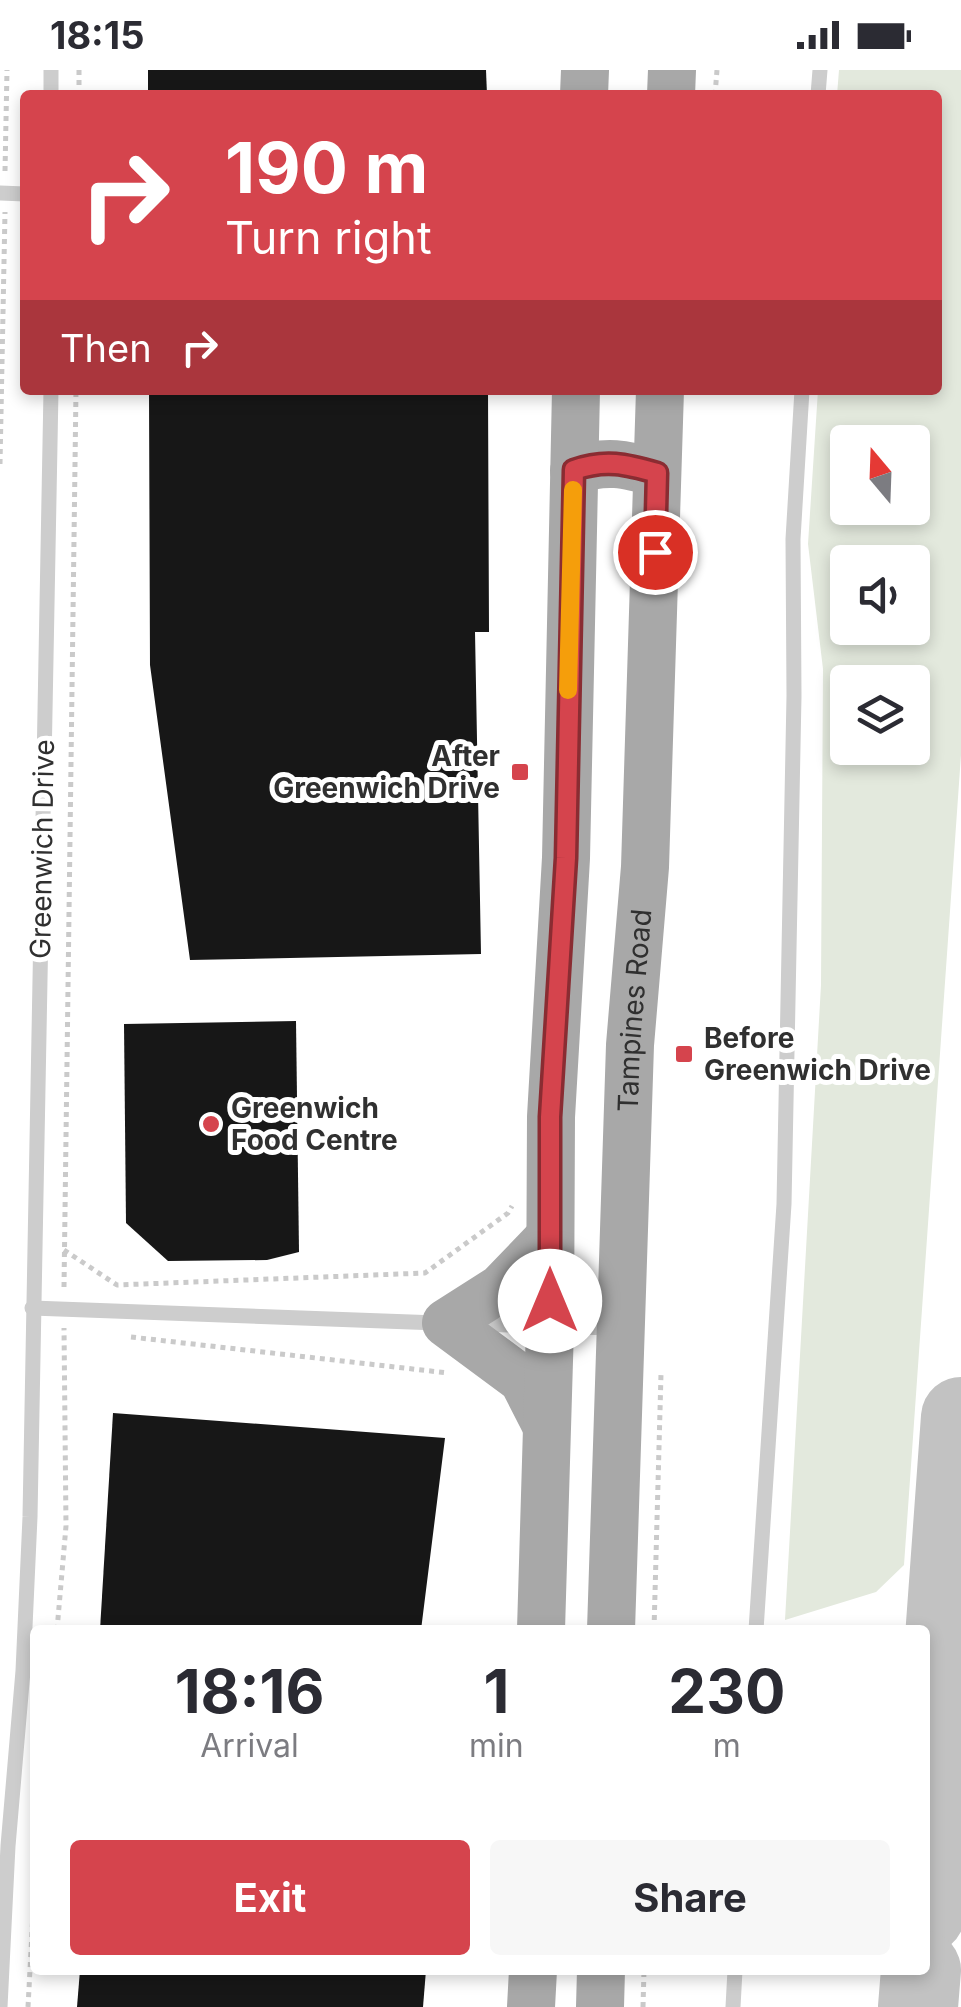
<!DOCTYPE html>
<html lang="en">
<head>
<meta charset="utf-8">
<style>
	:root { --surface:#fff; --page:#f7f7f7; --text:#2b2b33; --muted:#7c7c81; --accent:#d5444d }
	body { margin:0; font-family:Inter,sans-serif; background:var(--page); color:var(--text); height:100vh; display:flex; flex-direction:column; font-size:38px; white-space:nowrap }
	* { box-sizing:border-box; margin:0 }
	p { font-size:32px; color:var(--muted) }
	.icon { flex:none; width:55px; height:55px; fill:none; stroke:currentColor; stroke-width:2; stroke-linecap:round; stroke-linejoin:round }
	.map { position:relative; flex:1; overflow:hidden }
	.details { position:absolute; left:30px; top:1555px; width:900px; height:350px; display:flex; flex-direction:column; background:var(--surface); border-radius:10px; box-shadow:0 5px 15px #0003 }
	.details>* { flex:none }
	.top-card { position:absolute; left:20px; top:20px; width:922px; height:305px; border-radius:10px; box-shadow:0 5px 15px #0003; background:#d5444d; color:#fff; overflow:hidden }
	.needle { width:65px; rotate:341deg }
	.controls { position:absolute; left:830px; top:355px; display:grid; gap:20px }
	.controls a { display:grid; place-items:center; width:100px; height:100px; border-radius:10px; background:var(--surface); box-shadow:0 5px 15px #0003; font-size:50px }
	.pin { position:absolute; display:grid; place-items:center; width:85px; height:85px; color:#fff; margin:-42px; border:5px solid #fff; border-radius:50%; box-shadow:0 2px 10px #0007 }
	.me { position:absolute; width:110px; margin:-55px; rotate:0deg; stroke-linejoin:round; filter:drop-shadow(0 0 8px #0008) }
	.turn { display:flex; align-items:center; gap:35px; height:210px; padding:0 40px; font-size:45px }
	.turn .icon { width:130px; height:130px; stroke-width:2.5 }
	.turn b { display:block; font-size:70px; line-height:85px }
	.then { display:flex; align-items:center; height:95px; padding:0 40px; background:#0003; gap:20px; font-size:38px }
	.eta { display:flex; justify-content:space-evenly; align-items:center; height:170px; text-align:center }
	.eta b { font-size:60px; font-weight:700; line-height:70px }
	.primary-button { display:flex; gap:20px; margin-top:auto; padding:20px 40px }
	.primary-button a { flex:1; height:115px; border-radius:10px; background:var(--accent); color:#fff; font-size:40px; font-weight:700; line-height:115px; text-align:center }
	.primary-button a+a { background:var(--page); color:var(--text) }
	.status { display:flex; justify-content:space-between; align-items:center; height:70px; padding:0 50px; background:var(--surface); direction:ltr }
	.status svg { height:28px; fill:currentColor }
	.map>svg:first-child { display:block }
	.green { fill:#e3e9dd; fill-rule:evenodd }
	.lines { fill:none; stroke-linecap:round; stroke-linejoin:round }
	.taxiway { stroke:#c2c2c2; stroke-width:80 }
	.building { fill:#171717 }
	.path { stroke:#cacaca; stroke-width:5; stroke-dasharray:5 5; stroke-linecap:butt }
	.lane { stroke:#cdcdcd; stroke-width:15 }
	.primary { stroke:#a8a8a8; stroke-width:48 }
	.route-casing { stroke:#8a2c32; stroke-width:25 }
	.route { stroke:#d5444d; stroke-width:18 }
	.slow { stroke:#f59e0b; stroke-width:18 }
	.poi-dot { fill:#d5444d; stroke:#fff; stroke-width:4 }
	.labels { text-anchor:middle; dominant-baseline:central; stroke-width:10; stroke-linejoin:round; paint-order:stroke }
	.poi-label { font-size:28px; font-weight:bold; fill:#303030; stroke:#fff; text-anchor:start }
	.street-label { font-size:28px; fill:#303030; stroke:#fff }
</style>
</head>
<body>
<div class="status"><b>18:15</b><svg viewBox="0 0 49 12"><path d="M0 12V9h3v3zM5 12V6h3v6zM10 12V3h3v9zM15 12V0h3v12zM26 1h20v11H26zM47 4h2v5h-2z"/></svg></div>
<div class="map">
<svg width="961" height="1937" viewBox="0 0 961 1937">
	<rect width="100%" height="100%" fill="#fff"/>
	<path class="green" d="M839,0H961V685L904,1495L876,1522L785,1550L821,915L823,599L808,474L818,320H938V25H837ZM848,372H912V438H848ZM848,492H912V558H848ZM848,612H912V678H848Z"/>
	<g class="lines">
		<g class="taxiway">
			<polyline points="925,1844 961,1347"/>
			<polyline points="918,1937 921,1900"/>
		</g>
	</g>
	<g class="building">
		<polygon points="148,0 486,0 487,25 148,25"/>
		<polygon points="149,320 488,320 489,562 475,562 481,884 190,890 150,595"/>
		<polygon points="296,951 299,1182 267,1190 168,1191 126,1153 124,954"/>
		<polygon points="113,1343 445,1368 421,1560 100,1560"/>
		<polygon points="80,1900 426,1900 423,1937 77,1937"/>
	</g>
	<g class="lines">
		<g class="path">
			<polyline points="79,25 79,0"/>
			<polyline points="715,25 717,0"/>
			<polyline points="5,101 7,0"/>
			<polyline points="0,394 5,142"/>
			<polyline points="64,1180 117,1215 425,1203 508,1143 512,1136"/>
			<polyline points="64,1217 76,320"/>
			<polyline points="131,1267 448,1303"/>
			<polyline points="57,1560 66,1456 64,1258"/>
			<polyline points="654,1560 661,1304"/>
			<polyline points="28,1937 35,1806"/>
			<polyline points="643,1937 644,1900"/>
		</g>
		<g class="lane">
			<polyline points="51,0 51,25"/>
			<polyline points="818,25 820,0"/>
			<polyline points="0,123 25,124"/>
			<polyline points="32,1238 438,1253"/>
			<polyline points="471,1254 613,1258"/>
			<polyline points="756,1560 784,1134 794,626 793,469 802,320"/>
			<polyline points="0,1937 8,1776 23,1601 30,1447 51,320"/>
			<polyline points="733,1937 735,1900"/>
		</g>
		<g class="primary">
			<polyline points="584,25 585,0"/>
			<polyline points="671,25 672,0"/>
			<path d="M574,401C605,389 626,394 657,403"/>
			<polyline points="546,1355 523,1310 446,1253 501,1218 550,1167"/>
			<polyline points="541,1560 550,1257 551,1047 566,788 576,320"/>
			<path id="s1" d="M611,1560L630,975L645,797L660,320"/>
			<polyline points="531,1937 533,1900"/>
			<polyline points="600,1937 601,1900"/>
		</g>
	</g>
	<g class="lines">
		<defs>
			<path id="route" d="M550,1231V1047L566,788L574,400C605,389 626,394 657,403L655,482"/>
		</defs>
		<use href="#route" class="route-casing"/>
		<use href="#route" class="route"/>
		<polyline class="slow" points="568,620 573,420"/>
	</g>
	<g class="poi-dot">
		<rect x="510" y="692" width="20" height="20" rx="5"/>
		<rect x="674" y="974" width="20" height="20" rx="5"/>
		<circle cx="211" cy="1054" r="10"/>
	</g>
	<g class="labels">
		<g class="poi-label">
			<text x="500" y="686" text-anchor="end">After<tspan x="500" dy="32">Greenwich Drive</tspan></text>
			<text x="704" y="968">Before<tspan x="704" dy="32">Greenwich Drive</tspan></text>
			<text x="231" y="1038">Greenwich<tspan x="231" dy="32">Food Centre</tspan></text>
		</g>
		<g class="street-label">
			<text transform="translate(42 779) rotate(-89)">Greenwich Drive</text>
			<text stroke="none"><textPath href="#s1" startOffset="620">Tampines Road</textPath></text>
		</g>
	</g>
</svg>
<div class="controls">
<a><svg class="needle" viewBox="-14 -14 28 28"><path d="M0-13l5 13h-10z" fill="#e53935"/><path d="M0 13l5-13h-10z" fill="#7c7c81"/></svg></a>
<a><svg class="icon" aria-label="sound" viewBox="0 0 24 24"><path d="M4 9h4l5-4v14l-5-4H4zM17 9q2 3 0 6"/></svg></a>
<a><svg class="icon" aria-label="layers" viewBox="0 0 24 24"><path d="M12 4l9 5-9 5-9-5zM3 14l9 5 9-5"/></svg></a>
</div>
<div class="pin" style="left:655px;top:482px;background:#d93025"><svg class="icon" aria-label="arrive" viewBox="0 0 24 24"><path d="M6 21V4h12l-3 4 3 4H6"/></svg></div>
<svg class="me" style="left:550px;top:1231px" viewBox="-20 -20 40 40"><circle r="19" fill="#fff"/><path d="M0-13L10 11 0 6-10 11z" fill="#d5444d"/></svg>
<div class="top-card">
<div class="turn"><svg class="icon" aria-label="right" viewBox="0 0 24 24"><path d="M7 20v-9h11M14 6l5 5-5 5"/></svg><div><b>190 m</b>Turn right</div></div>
<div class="then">Then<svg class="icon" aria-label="right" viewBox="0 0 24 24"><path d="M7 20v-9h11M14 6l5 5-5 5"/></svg></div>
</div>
<section class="details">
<div class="eta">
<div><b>18:16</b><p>Arrival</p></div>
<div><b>1</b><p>min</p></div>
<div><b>230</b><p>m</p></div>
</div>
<div class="primary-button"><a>Exit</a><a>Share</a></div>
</section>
</div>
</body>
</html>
